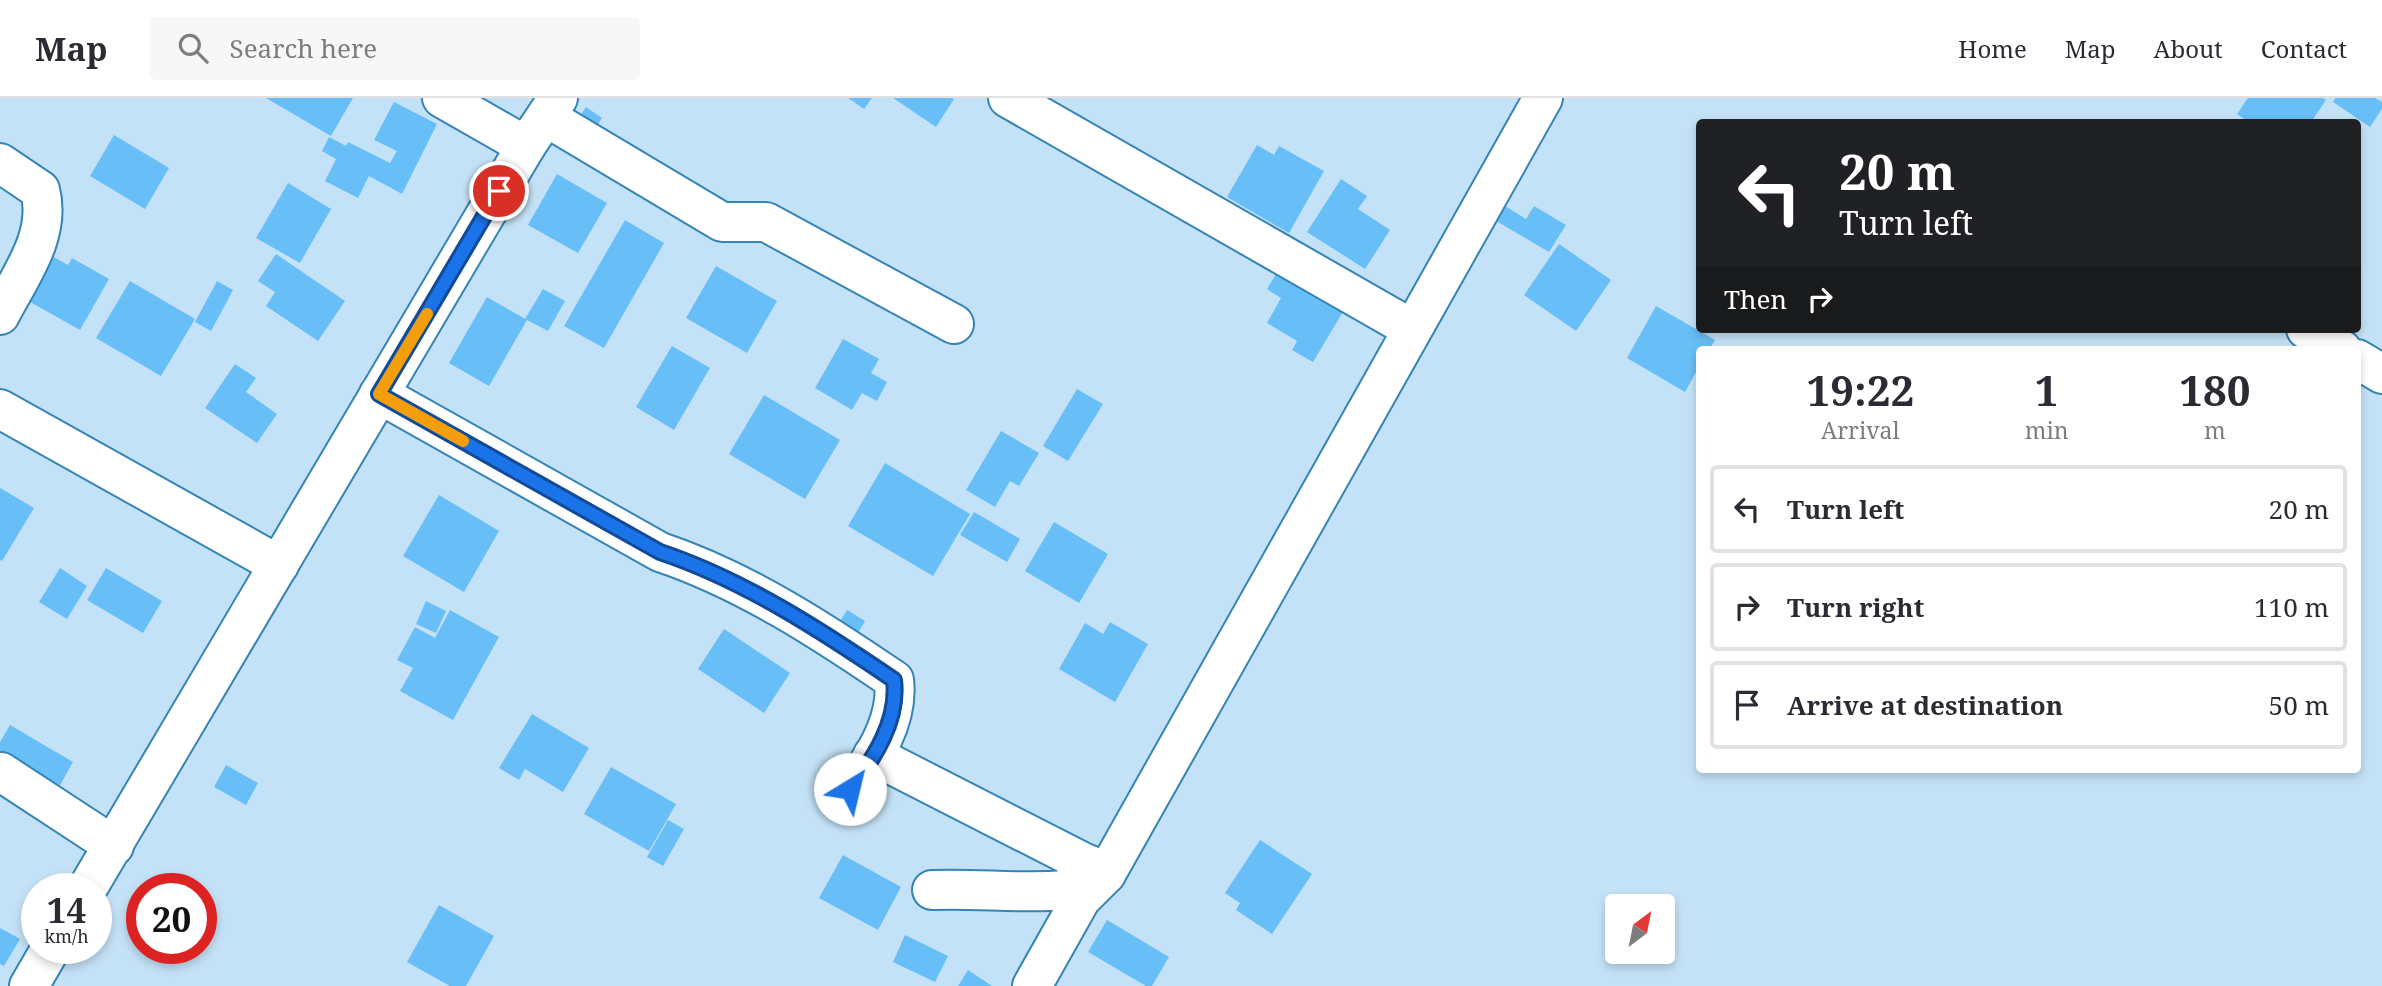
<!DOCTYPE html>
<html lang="en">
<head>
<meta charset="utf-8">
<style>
	:root { --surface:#fff; --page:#f7f7f7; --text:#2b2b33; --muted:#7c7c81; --line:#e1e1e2 }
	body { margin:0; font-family:"Noto Serif",serif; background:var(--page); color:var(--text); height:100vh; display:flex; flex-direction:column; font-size:26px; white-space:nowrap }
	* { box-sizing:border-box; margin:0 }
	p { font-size:23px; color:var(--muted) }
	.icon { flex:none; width:38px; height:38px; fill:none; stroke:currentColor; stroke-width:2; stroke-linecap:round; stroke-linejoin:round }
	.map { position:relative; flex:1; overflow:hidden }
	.panel { position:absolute; left:1696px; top:248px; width:665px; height:427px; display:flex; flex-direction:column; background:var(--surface); border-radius:7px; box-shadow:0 4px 10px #0003 }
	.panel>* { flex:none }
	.guide { position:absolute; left:1696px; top:21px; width:665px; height:214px; border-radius:7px; box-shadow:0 4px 10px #0003; background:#202124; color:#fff; overflow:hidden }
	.needle { width:46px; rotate:32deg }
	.fabs { position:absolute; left:1605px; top:796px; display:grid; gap:14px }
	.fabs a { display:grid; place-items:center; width:70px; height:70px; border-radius:7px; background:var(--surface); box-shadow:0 4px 10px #0003; font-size:35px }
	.speed { position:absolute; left:21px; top:775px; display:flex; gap:14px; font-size:35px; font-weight:700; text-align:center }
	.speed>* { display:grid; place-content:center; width:91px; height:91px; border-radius:50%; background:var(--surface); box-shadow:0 4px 10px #0003; line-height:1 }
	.speed small { font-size:18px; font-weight:400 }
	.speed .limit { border:10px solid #d22; background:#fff; color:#111 }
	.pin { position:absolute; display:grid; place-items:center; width:60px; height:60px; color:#fff; margin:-30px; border:4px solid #fff; border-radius:50%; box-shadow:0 2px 7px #0007 }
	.me { position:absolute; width:77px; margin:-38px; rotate:36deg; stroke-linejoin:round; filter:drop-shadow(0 0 5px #0008) }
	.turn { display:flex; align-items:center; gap:24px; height:147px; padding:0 28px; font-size:32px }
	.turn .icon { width:91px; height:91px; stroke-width:2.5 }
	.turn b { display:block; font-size:49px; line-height:60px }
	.then { display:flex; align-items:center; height:66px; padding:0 28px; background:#0003; gap:14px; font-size:26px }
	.eta { display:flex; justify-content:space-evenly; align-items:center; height:119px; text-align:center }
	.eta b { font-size:42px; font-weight:700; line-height:49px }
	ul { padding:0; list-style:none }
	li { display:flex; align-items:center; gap:21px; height:88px; margin:0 14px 10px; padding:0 14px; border:4px solid var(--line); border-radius:7px }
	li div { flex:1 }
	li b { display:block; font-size:26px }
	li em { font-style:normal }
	header { display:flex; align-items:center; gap:42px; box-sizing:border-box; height:98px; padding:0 35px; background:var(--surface); border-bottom:2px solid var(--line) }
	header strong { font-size:33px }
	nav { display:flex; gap:38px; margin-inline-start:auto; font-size:24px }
	.search { width:490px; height:63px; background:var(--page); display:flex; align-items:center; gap:18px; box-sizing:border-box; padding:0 24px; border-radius:7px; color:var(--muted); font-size:26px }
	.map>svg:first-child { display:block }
	.building { fill:#68bef6 }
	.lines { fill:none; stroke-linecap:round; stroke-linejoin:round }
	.minor-casing { stroke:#3484b5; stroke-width:42 }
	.minor { stroke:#fff; stroke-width:38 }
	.route-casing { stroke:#114b97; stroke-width:18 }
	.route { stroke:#1a73e8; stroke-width:12 }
	.slow { stroke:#f59e0b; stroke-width:12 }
</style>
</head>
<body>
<header>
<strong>Map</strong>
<div class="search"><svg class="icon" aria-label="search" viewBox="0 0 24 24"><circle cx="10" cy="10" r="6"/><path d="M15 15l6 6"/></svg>Search here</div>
<nav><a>Home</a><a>Map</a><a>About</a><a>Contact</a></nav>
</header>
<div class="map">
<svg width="2382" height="888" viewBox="0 0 2382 888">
	<rect width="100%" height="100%" fill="#c4e2f7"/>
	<g class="building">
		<polygon points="266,0 353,0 331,38"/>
		<polygon points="848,0 872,0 864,11"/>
		<polygon points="893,0 952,0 954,1 936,29"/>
		<polygon points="2248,0 2323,0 2326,2 2311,24 2249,24 2237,16"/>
		<polygon points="2335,0 2375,0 2382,4 2382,11 2370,29 2333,4"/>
		<polygon points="394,4 437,26 402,96 369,78 358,100 325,83 336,61 322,53 329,39 346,48 348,44 390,65 397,53 374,42"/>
		<polygon points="586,9 602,20 591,36 575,26"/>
		<polygon points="114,37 169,70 145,111 90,78"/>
		<polygon points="1257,47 1274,57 1279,48 1324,73 1289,135 1227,99"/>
		<polygon points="557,76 607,105 578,155 528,127"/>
		<polygon points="1341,81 1367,98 1358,111 1390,132 1365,171 1307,134"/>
		<polygon points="288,85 331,111 300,165 256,140"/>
		<polygon points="1502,106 1526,121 1534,108 1566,127 1549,154 1493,121"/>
		<polygon points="625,122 664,145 604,250 564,228"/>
		<polygon points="1559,146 1611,182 1576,233 1524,197"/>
		<polygon points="276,156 345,203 318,243 266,208 275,194 258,183"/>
		<polygon points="50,157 68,167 72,160 109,181 80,232 25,201"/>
		<polygon points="716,168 777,203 747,255 686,220"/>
		<polygon points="1278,173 1344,212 1313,264 1292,252 1297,243 1267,225 1281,200 1267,191"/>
		<polygon points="130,183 195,221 161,278 96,240"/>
		<polygon points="217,183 233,192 211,233 195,224"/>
		<polygon points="543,191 565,203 548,233 525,221"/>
		<polygon points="487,199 527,222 489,288 449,265"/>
		<polygon points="1656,208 1715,242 1709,252 1699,252 1699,269 1685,294 1627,260"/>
		<polygon points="843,241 879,261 871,275 887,284 877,303 862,295 852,312 815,290"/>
		<polygon points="672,248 710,270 674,332 636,309"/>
		<polygon points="235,266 256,280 246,294 277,316 257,345 205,310"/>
		<polygon points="1077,291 1103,306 1068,363 1043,348"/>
		<polygon points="764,297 840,342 805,401 729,356"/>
		<polygon points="1001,333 1039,355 1019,388 1010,383 995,409 966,392"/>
		<polygon points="885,365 970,416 933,478 848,428"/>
		<polygon points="0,390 34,410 2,463 0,462"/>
		<polygon points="439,397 499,433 464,494 403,458"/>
		<polygon points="974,414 1020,441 1007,464 960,437"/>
		<polygon points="1054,424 1108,456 1079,505 1025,473"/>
		<polygon points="60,470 87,488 67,521 39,504"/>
		<polygon points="106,470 162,503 143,535 87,502"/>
		<polygon points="426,503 446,513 436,535 416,526"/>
		<polygon points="450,512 499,539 453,622 400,593 413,570 397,562 415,529 435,540"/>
		<polygon points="847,512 865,523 855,540 837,528"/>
		<polygon points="1110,524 1148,546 1115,604 1059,571 1085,525 1103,536"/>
		<polygon points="724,531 790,575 764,615 698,571"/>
		<polygon points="532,616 589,650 563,694 525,671 519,682 499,670"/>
		<polygon points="10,627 73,664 59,689 0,654 0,644"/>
		<polygon points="226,667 258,685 246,707 214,689"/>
		<polygon points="611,669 676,706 649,753 584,716"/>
		<polygon points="668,722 684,731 663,768 647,759"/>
		<polygon points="1260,742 1312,776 1272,836 1236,812 1240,805 1225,795"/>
		<polygon points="843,757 901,789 878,832 819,800"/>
		<polygon points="439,807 494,838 466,888 450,888 407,864"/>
		<polygon points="1107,822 1169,859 1152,888 1146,888 1088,854"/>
		<polygon points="0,830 20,841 4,868 0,866"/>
		<polygon points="905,837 948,858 935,884 893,864"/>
		<polygon points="968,872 992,888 958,888"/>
	</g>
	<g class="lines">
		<defs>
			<g id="minor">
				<polyline points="442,0 526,48"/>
				<polyline points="1008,0 1412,231"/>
				<polyline points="546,19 722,124 766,124 954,226"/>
				<path d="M0,65L40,92C52,137 20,178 0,217"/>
				<polyline points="2306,231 2342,252"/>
				<polyline points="2357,261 2382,276"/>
				<path d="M379,296L660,454C744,482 822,533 894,582C899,622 874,661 850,691"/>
				<polyline points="0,311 279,467"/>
				<polyline points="873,657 1106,776"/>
				<polyline points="1,674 114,748"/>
				<polyline points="87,791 526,48 558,0"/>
				<path d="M932,792C977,790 1021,796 1066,792L1090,767"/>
				<polyline points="29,888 51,850"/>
				<polyline points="1032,888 1081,801 1106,776 1543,0"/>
			</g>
		</defs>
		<use href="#minor" class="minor-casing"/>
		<use href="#minor" class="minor"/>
	</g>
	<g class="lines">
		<defs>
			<path id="route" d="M499,93L379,296L660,454C744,482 822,533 894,582C899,622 874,661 850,691"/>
		</defs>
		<use href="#route" class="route-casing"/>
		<use href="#route" class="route"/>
		<polyline class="slow" points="427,216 379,296 463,343"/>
	</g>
</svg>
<div class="fabs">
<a><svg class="needle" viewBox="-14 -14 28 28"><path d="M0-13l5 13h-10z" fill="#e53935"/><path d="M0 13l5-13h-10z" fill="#7c7c81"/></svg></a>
</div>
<div class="speed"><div>14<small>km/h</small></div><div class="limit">20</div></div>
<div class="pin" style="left:499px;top:93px;background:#d93025"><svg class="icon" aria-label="arrive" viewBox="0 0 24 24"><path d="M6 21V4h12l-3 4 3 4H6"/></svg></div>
<svg class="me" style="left:850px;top:691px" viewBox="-20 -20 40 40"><circle r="19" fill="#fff"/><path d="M0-13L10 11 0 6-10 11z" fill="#1a73e8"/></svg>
<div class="guide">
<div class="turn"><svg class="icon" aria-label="left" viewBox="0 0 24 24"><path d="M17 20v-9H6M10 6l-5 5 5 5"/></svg><div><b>20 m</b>Turn left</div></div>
<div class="then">Then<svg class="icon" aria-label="right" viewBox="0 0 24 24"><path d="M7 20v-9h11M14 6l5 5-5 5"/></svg></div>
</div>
<section class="panel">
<div class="eta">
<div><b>19:22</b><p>Arrival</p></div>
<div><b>1</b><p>min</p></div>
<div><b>180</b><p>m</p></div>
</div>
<ul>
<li><svg class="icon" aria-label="left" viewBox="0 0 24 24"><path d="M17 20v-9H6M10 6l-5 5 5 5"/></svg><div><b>Turn left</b></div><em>20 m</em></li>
<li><svg class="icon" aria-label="right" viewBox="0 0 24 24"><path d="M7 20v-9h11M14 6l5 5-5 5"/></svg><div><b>Turn right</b></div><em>110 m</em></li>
<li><svg class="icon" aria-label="arrive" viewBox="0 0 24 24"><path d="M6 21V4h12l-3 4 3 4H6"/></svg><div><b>Arrive at destination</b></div><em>50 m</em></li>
</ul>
</section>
</div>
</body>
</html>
